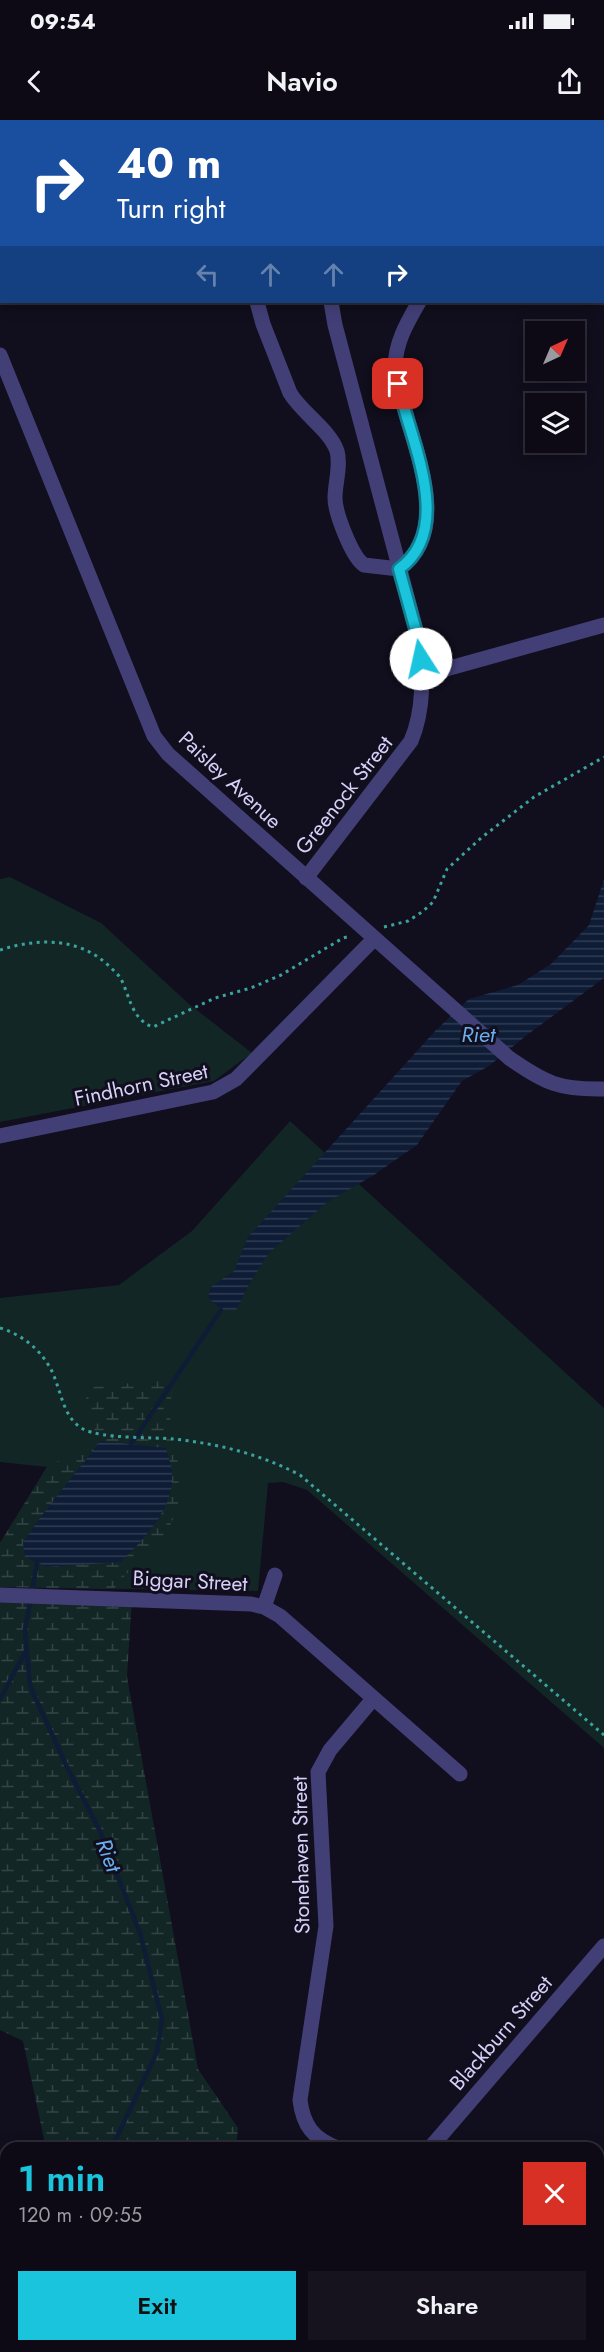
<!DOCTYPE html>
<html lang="en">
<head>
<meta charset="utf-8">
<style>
	:root { --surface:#0d0a16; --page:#16131f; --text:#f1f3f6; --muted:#9a9aa1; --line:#2d2b35; --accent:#1ac4dc }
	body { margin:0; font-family:Jost,sans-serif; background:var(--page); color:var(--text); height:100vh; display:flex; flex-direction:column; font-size:22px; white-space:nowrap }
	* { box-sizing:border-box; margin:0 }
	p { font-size:20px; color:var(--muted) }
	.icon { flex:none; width:33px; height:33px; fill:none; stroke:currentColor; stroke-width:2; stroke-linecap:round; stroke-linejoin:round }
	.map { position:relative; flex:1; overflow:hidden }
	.drawer { position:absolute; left:0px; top:2022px; width:604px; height:210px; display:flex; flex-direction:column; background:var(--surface); border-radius:18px 18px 0 0; box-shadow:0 3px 15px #0003,0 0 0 2px var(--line) }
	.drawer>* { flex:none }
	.banner { position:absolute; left:0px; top:0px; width:604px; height:183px; box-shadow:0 3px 15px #0003,0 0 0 2px var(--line); background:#1a4fa0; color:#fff; overflow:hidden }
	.needle { width:39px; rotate:44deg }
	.tools { position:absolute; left:525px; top:201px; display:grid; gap:12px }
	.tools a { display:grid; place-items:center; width:60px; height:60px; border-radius:0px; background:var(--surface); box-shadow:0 3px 15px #0003,0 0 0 2px var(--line); font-size:30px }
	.pin { position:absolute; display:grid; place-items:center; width:51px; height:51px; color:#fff; margin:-26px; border-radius:12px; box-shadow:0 3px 9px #0006 }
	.me { position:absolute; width:66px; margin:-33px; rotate:350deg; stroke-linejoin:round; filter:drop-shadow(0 0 4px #0008) }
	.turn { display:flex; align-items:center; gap:21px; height:126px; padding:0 18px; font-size:27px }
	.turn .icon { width:78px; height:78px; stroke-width:2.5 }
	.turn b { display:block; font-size:42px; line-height:51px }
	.lanes { display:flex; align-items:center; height:57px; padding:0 18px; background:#0003; justify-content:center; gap:30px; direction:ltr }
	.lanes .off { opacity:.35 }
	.round { display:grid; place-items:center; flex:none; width:63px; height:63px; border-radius:0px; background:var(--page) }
	.overview { display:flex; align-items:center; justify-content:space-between; height:102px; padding:0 18px }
	h1 { font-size:36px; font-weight:600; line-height:45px; color:var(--accent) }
	.button { display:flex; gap:12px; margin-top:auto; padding:12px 18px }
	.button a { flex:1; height:69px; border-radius:0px; background:var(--accent); color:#111; font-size:24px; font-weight:600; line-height:69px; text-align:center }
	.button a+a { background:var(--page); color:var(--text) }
	.status { display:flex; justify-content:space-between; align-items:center; height:42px; padding:0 30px; background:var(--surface); direction:ltr }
	.status svg { height:16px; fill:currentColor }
	header { display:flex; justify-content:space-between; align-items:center; height:78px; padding:0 18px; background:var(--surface); font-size:27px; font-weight:600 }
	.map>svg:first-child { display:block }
	.grass { fill:#122626 }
	.wetland { fill:url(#wetland-marsh) }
	.water { fill:url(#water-rules) }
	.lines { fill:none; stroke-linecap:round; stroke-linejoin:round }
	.stream { stroke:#0e1c36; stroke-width:4.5 }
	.path { stroke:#3ba39e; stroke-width:3; stroke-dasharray:3 4.5; stroke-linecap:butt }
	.minor { stroke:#423f77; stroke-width:15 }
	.route-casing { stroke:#117f8f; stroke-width:15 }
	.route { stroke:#1ac4dc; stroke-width:10 }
	.labels { text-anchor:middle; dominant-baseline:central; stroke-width:6; stroke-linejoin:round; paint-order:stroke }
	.street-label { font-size:21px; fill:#d6d0f9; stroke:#110e1d }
	.water-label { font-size:22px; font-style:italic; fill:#6aaeed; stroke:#110e1d }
</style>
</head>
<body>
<div class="status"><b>09:54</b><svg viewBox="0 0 49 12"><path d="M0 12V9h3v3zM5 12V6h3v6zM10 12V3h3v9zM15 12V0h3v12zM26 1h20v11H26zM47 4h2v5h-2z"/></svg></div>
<header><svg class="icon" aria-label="back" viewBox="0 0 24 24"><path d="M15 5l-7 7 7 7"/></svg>Navio<svg class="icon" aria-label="share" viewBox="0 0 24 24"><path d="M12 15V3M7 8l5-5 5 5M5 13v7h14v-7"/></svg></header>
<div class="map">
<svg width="604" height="2232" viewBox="0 0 604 2232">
	<defs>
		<pattern id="wetland-marsh" width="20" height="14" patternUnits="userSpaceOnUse" patternTransform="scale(1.5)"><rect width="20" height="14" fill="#122626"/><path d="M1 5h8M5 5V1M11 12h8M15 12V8" fill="none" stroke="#344446"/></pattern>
		<pattern id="water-rules" width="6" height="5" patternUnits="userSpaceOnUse" patternTransform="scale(1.5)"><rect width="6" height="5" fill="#0e1c36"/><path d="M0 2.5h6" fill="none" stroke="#303c54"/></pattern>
	</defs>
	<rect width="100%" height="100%" fill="#110e1d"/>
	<g class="grass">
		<polygon points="10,757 101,803 189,884 252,933 214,961 0,1002 0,759"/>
		<polygon points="290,1001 604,1288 604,1628 307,1370 283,1362 268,1363 258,1471 0,1467 0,1423 47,1347 0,1342 0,1178 119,1165 192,1111"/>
	</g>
	<g class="wetland">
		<path d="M142,1258L172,1262C172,1279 169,1296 171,1313C172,1328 180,1343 181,1358C182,1373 176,1395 169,1407C154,1432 130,1446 114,1469L0,1467V1423L47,1347L89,1324L97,1303L89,1292L86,1278L94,1267L123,1265Z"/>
		<polygon points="0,1477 132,1479 127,1557 198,1949 238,2008 236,2028 46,2028 23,1921 0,1910"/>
		<polygon points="88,2226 210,2226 209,2232 90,2232"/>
	</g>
	<g class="water">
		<polygon points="604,759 604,858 527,915 489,946 462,961 417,1025 374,1055 326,1083 269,1133 249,1164 236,1190 221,1190 208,1177 211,1167 234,1151 248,1117 436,910 469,879 518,865 551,844 589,805"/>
		<path d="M100,1321L166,1328C168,1336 171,1344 172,1351C175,1389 145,1417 121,1442L47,1447L25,1437L23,1423C46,1387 75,1355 100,1321Z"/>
	</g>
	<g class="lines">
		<g class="stream">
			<polyline points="131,1324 221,1190"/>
			<polyline points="37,1443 25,1510 30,1566 67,1647 99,1709 140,1813 162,1899 157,1932 115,2021 115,2028"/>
			<polyline points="0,1579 27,1529"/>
			<polyline points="143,2232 143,2226"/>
		</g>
		<g class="path">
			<polyline points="384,807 408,801 422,792 433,782 447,749 481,718 534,677 604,637"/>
			<path d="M0,830C37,818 79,817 109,846C113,850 118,854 121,859C130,877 132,900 153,907L215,878L251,868L281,855L343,818L351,816"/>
			<path d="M0,1208C20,1214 38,1227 49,1246C61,1265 61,1297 83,1309C102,1319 151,1317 174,1319C219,1324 260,1334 300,1355L604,1615"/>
		</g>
		<g class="minor">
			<polyline points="271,0 271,2"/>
			<polyline points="352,2 352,0"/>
			<polyline points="517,2 519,0"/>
			<path d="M257,182L263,204L290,273C302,293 330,310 337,331C341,346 335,363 335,378C335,393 352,437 364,445L399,449C456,408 410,322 399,268C397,261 395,253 395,246C396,221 407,203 419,182"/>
			<path d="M0,235L154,616L168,634L509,938C545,963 559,970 604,969"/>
			<polyline points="421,556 604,505"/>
			<path d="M306,758L411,621C424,591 424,550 418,518L335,205L331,182"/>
			<polyline points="0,1016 213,972 236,959 374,819"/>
			<polyline points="0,1475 251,1484 264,1487 280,1496 460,1654"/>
			<polyline points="264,1487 275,1455"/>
			<path d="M338,2028C313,2019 303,2005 300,1980L326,1806L318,1652L330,1630L373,1579"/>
			<polyline points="430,2028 604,1826"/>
			<polyline points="598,2131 604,2125"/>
			<polyline points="519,2226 534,2232"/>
			<polyline points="428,2232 431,2226"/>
		</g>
	</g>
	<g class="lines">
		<defs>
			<path id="route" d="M398,264C409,318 456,408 399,449L418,518L421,539"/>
		</defs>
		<use href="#route" class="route-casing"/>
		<use href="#route" class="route"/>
	</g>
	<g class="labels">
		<g class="street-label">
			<text transform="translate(230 660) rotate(43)">Paisley Avenue</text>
			<text transform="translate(344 675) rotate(-52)">Greenock Street</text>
			<text transform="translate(141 965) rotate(-12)">Findhorn Street</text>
			<text transform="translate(190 1461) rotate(3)">Biggar Street</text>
			<text transform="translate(301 1735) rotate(-91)">Stonehaven Street</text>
			<text transform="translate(501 1913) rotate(-49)">Blackburn Street</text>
		</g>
		<g class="water-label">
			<text x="478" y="914">Riet</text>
			<text transform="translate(109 1735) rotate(69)">Riet</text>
		</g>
	</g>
</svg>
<div class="tools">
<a><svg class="needle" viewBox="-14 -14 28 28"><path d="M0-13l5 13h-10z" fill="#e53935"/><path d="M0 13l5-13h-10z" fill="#9a9aa1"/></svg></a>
<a><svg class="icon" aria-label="layers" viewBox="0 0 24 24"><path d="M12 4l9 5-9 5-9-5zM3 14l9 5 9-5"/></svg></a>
</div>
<div class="pin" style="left:398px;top:264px;background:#d93025"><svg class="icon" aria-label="arrive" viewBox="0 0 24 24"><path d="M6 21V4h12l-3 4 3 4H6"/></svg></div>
<svg class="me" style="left:421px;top:539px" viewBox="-20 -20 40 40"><circle r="19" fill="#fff"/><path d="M0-13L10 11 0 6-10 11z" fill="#1ac4dc"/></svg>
<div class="banner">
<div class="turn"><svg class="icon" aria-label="right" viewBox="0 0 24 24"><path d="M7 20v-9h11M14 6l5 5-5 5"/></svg><div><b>40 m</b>Turn right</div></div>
<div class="lanes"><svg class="icon off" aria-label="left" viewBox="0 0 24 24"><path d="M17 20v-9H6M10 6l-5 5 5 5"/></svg><svg class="icon off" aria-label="ahead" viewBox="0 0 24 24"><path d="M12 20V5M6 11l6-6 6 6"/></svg><svg class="icon off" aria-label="ahead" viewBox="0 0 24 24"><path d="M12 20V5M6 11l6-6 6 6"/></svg><svg class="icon" aria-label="right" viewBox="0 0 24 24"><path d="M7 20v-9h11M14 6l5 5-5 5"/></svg></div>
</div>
<section class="drawer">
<div class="overview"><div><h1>1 min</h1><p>120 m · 09:55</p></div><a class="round" style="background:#d93025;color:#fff"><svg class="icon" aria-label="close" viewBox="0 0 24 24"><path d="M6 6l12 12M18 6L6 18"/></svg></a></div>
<div class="button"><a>Exit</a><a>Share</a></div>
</section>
</div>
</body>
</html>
